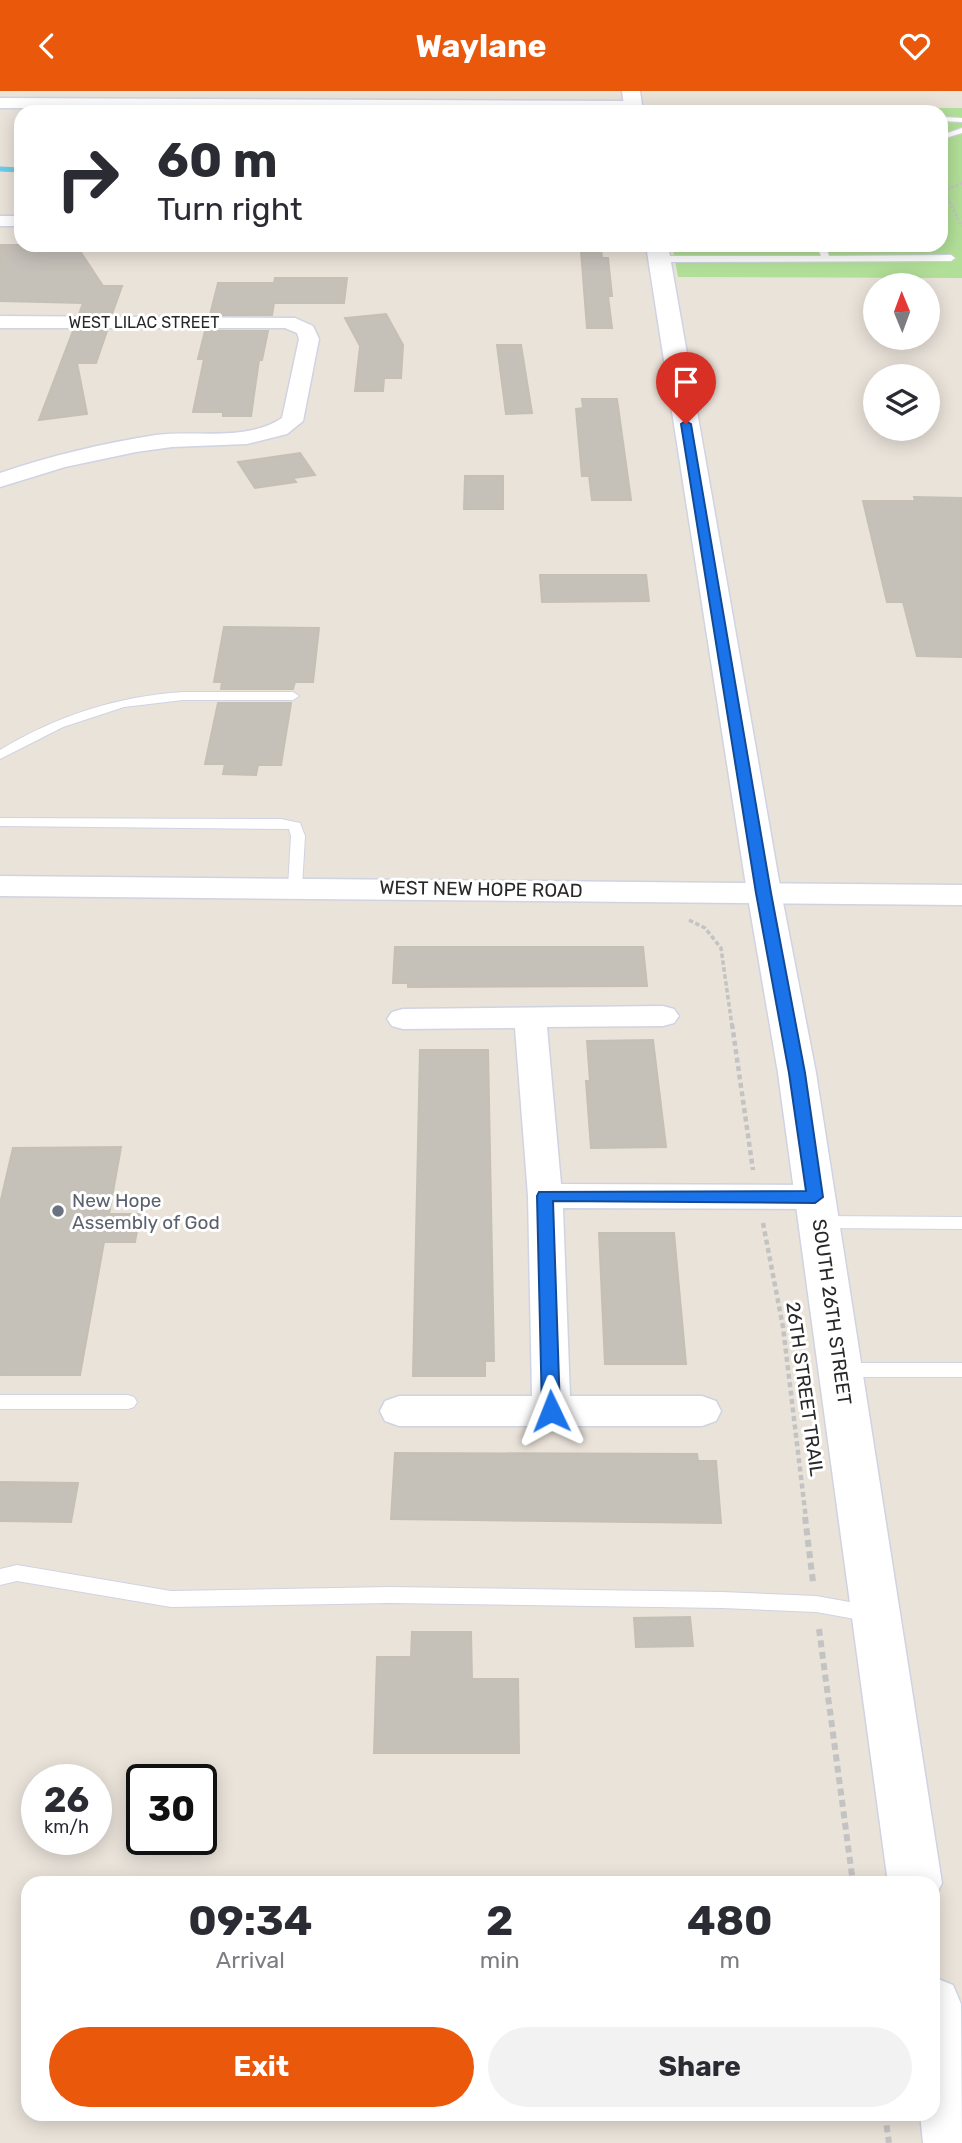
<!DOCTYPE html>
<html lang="en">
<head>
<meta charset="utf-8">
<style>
	:root { --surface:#fff; --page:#f2f2f3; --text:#2b2b33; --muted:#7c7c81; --accent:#ea580c }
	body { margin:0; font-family:Rubik,sans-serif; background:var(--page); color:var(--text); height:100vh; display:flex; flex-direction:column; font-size:26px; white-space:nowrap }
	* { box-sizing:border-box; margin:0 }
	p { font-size:23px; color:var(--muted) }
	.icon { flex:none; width:38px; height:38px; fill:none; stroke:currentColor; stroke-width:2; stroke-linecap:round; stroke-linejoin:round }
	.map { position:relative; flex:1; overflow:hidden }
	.sheet { position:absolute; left:21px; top:1785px; width:919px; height:245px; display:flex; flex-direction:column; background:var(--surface); border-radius:21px; box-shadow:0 4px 18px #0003 }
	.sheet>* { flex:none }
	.banner { position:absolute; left:14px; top:14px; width:934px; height:147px; border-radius:21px; box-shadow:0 4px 18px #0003; background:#fff; color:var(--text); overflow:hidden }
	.needle { width:46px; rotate:359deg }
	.fabs { position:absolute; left:863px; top:182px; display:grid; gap:14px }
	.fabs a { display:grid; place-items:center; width:77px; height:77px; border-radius:50%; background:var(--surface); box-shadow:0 4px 18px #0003; font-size:35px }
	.speed { position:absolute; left:21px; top:1673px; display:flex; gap:14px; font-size:35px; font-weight:700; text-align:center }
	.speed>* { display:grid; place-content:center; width:91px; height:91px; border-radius:50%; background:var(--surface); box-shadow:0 4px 18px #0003; line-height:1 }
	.speed small { font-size:18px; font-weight:400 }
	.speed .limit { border:4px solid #111; border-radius:10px; background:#fff; color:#111 }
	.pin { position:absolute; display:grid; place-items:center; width:60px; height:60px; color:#fff; margin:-72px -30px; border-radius:50% 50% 50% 0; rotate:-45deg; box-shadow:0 0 7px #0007 }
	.pin .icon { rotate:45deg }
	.me { position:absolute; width:77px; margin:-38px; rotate:358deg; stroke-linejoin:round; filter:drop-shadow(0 0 5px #0008) }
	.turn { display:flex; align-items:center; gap:24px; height:147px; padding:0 28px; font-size:32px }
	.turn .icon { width:91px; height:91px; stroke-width:2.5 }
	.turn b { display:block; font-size:49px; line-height:60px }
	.eta { display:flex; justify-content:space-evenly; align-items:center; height:119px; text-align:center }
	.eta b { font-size:42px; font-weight:700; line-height:49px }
	.action { display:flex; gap:14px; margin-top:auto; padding:14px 28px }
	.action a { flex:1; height:80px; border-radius:42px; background:var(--accent); color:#fff; font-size:28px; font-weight:700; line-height:80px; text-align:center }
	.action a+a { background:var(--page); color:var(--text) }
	header { display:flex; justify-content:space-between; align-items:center; height:91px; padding:0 28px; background:var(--accent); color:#fff; font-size:32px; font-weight:700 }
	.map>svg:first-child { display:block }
	.green { fill:#b2df98 }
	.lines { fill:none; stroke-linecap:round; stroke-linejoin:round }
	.stream { stroke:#70cce9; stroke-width:5 }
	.building { fill:#c5c1b9; stroke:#c5bfb4; stroke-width:2 }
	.service-casing { stroke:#d0d3e1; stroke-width:2 }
	.minor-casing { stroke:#d0d3e1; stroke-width:3 }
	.tertiary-casing { stroke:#d0d3e1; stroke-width:3 }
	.secondary-casing { stroke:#d0d3e1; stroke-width:3 }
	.path-far3 { stroke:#c3c3c3; stroke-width:2.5; stroke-dasharray:2.5 2; stroke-linecap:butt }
	.path-far2 { stroke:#c3c3c3; stroke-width:3.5; stroke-dasharray:4.5 2.5; stroke-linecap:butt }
	.path-far1 { stroke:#c3c3c3; stroke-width:4.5; stroke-dasharray:5 3.5; stroke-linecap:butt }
	.path { stroke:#c3c3c3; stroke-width:6; stroke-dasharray:7 4.5; stroke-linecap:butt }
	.service { fill:#fff; fill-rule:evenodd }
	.minor { fill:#fff; fill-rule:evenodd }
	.tertiary { fill:#fff; fill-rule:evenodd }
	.secondary { fill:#fff; fill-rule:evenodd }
	.route { fill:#1a73e8; stroke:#114b97; stroke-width:2 }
	.worship-dot { fill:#6b7280; stroke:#fff; stroke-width:2.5 }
	.labels { text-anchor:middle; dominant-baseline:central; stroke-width:6; stroke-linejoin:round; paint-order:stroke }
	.far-street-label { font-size:16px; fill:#282828; stroke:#fff }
	.street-label { font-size:19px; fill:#282828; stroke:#fff }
	.worship-label { font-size:19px; fill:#5b616d; stroke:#fff; text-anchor:start }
</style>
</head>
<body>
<header><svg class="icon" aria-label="back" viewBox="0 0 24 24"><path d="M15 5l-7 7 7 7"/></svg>Waylane<svg class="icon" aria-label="heart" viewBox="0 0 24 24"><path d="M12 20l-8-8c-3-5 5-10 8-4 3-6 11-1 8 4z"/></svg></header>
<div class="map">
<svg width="962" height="2052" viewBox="0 0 962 2052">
	<rect width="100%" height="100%" fill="#eae3da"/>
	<polygon class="green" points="645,16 962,17 962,187 678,186 672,154 942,154 942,21 647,21"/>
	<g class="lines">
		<polyline class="stream" points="0,78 21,79"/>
	</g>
	<g class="building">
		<polygon points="0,154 76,154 103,195 122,195 112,223 79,223 83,212 0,210"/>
		<polygon points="601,158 602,167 608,167 612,205 608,205 612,237 587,237 581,160"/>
		<polygon points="275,187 347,187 344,212 274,212 272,224 210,224 218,192 274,192"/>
		<polygon points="386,223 403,254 401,287 384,287 383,300 355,300 360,255 345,227"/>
		<polygon points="73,240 107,240 96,272 77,272 87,323 39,329"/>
		<polygon points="205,240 268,240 262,269 259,269 251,325 223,325 223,321 193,321 204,268 198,268"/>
		<polygon points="497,254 521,254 532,322 506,323"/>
		<polygon points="582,308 617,308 631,409 592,409 589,385 582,385 576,318 583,317"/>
		<polygon points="300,362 315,384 293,387 296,391 255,397 238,371"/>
		<polygon points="465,385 503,385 503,418 464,418"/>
		<polygon points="914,406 962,407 962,566 917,565 903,511 887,511 863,410 915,410"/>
		<polygon points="540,484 646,484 649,510 542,511"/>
		<polygon points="224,536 319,537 313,591 295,591 293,598 221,598 222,591 214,591"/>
		<polygon points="218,612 291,612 281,674 258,674 256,684 223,683 225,673 205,673"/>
		<polygon points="395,856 643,856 647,895 408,896 408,892 393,892"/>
		<polygon points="653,949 666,1056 591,1057 586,990 590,990 587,950"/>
		<polygon points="420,959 488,959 494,1270 485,1270 485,1285 413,1285"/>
		<polygon points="121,1056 109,1123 140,1123 135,1151 104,1151 80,1284 0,1284 0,1113 13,1057"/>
		<polygon points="599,1142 674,1142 686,1273 605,1273"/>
		<polygon points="395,1362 697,1363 698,1370 716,1370 721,1432 391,1428"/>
		<polygon points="0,1391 78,1392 71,1431 0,1430"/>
		<polygon points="690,1526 693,1555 636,1556 634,1527"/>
		<polygon points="412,1541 471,1541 472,1588 518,1588 519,1662 374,1662 377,1566 411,1566"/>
	</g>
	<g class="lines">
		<defs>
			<g id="service">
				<polygon points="942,26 962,27 962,31 942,30"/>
				<polygon points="962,37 962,42 942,48 942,44"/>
				<polygon points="817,154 825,154 829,165 951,164 955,167 951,170 659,171 655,168 659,165 821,165"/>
				<path d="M183,601H293L299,605L293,609H183L124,616L63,636L0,668V659C56,625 118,605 183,601Z"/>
				<polygon points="0,727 281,728 300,732 305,745 302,796 295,800 288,796 291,745 289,738 0,735"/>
				<polygon points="819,1125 962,1126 962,1138 819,1137 811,1131"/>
				<polygon points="843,1272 962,1272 962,1286 843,1286 837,1284 834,1279 837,1274"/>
				<polygon points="0,1304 128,1304 134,1306 137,1311 134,1316 128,1318 0,1318"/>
				<polygon points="17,1474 171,1500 390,1496 722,1501 816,1505 872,1515 879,1517 882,1523 879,1529 872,1531 816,1521 722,1517 390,1512 171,1516 17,1490 0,1494 0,1478"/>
			</g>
			<g id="minor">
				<polygon points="0,7 633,10 641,15 633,20 0,17"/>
				<rect x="0" y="125" width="21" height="10"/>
				<path d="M0,225L295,227L313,235L319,248L303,330L287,343L247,353L172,356L136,361L65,376L0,396V382C50,365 104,352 156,344C197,339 246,351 282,327L299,248L297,242L285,237H0Z"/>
				<polygon points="663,915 674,918 679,925 674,932 663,935 547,936 561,1093 815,1094 827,1098 832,1106 827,1114 815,1118 563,1117 570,1305 702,1305 716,1310 721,1320 716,1330 702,1335 399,1335 385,1330 380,1320 385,1310 399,1305 532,1305 528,1105 515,937 403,938 392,935 387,928 392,921 403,918"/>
			</g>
			<g id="tertiary">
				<polygon points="622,0 640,0 643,21 625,21"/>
				<polygon points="646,154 668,154 781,801 816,982 942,1792 933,1810 933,1792 888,1792 778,982 747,801"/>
				<polygon points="933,1886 953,1894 961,1913 962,2052 923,2052 920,2023 933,2023"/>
			</g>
			<polygon id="secondary" points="0,785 962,794 962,814 0,805"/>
		</defs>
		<use href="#service" class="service-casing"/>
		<use href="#minor" class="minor-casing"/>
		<use href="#tertiary" class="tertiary-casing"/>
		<use href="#secondary" class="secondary-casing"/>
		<polyline class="path-far3" points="962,92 944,100 962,135"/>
		<polyline class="path-far2" points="689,829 705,837 721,857 732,935"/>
		<g class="path-far1">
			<polyline points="732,933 753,1079"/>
			<polyline points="763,1132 783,1236 806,1428"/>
		</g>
		<g class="path">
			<polyline points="805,1426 813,1491"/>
			<polyline points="819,1538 853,1792"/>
			<polyline points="885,2023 889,2052"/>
		</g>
		<use href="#service" class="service"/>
		<use href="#minor" class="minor"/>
		<use href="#tertiary" class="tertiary"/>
		<use href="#secondary" class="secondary"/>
	</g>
	<polygon class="route" points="686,330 691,333 771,802 805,982 823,1106 815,1112 553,1110 560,1320 558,1325 545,1325 542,1320 537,1105 539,1101 806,1100 789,982 756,802 681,333"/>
	<circle class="worship-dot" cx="58" cy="1120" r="7"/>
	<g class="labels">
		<g class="far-street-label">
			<text x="144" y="231">WEST LILAC STREET</text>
		</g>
		<g class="street-label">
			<text transform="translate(481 798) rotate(1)">WEST NEW HOPE ROAD</text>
			<text transform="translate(832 1221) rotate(82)">SOUTH 26TH STREET</text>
			<text transform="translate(805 1298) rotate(82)">26TH STREET TRAIL</text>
		</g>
		<g class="worship-label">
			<text x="72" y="1109">New Hope<tspan x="72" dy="22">Assembly of God</tspan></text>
		</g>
	</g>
</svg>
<div class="fabs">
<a><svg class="needle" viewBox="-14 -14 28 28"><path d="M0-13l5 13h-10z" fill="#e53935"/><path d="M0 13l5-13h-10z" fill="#7c7c81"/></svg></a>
<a><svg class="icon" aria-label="layers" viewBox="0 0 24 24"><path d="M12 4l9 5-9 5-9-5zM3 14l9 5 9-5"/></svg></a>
</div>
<div class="speed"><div>26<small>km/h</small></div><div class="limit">30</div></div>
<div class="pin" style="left:686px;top:333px;background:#d93025"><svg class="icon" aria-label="arrive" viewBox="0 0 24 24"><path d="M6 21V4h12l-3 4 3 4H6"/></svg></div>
<svg class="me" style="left:551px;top:1320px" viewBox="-20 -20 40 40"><path d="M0-17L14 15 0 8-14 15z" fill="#1a73e8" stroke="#fff" stroke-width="4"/></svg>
<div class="banner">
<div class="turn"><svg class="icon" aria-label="right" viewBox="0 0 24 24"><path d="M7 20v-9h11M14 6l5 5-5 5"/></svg><div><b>60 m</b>Turn right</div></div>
</div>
<section class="sheet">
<div class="eta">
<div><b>09:34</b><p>Arrival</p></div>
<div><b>2</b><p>min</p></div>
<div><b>480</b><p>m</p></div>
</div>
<div class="action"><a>Exit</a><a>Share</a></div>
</section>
</div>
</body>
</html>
